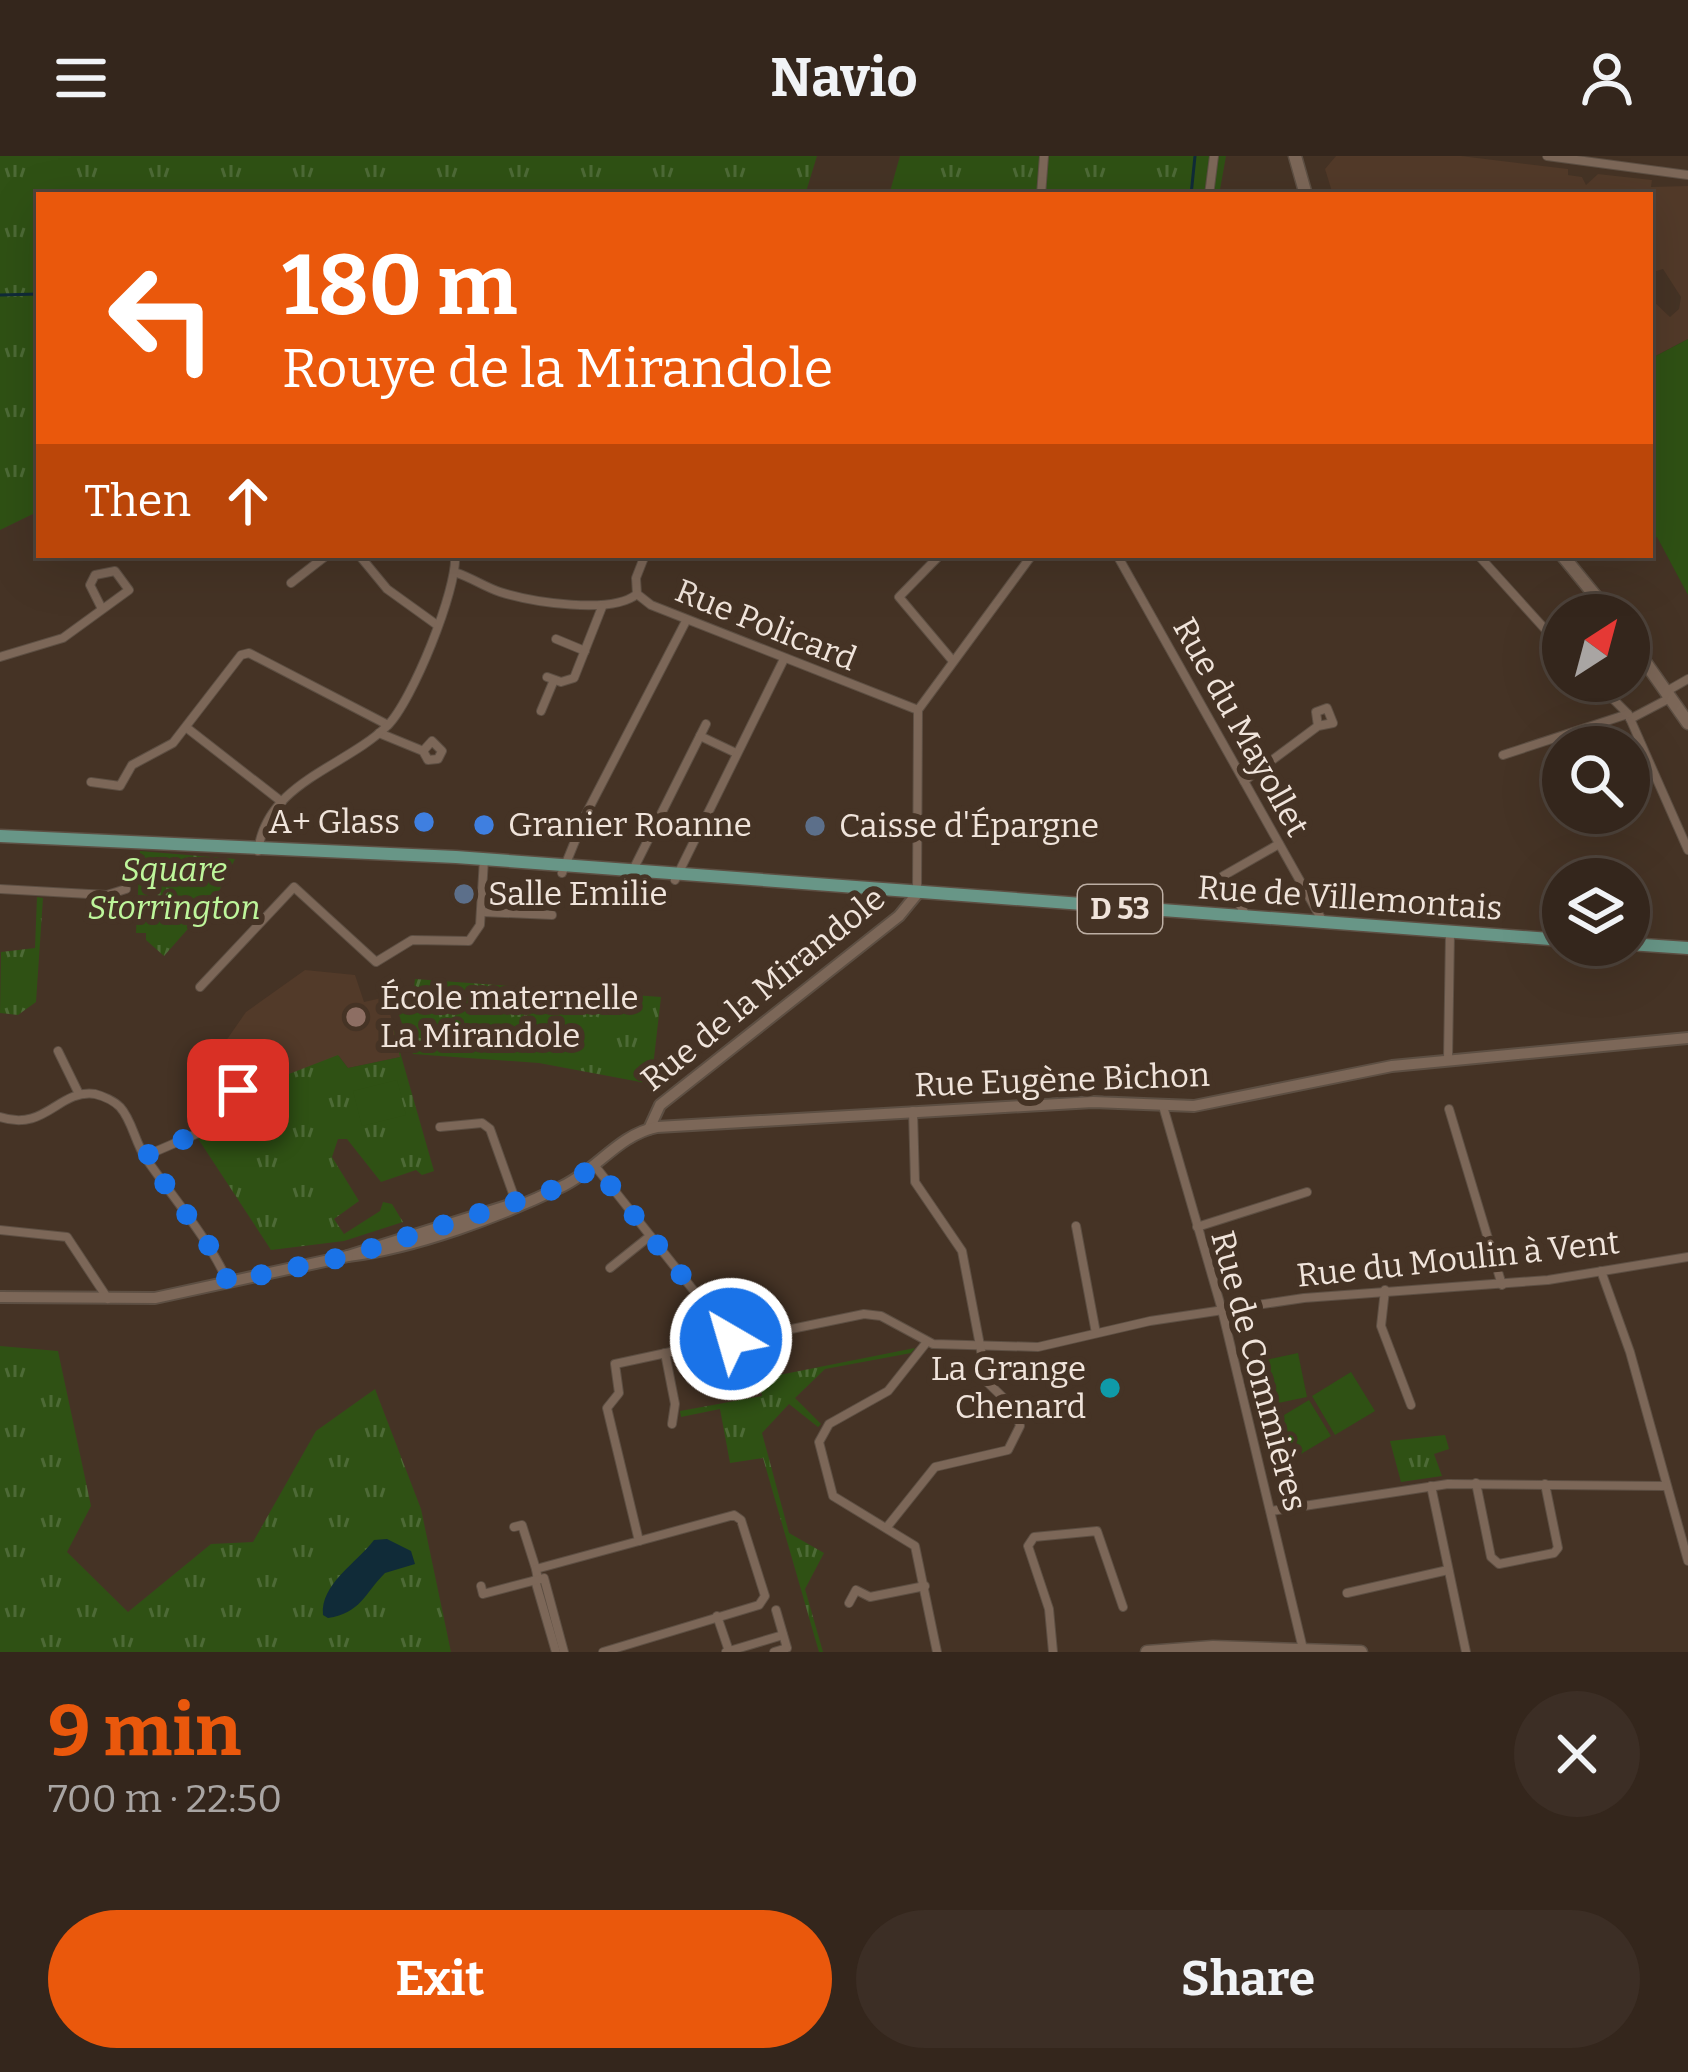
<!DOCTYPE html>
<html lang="en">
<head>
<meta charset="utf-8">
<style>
	:root { --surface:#34261c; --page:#3c2e25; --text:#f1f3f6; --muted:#a9a5a3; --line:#4e433b; --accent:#ea580c }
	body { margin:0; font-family:Bitter,serif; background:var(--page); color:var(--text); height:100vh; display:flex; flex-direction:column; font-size:45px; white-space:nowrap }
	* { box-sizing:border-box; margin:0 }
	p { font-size:39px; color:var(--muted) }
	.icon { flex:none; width:66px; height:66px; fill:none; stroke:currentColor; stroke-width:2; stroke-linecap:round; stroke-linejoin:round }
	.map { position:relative; height:1496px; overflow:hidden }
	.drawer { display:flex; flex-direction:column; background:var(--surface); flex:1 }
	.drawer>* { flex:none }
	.guide { position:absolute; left:36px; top:36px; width:1617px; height:366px; border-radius:0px; box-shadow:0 12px 48px #0002,0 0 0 3px var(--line); background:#ea580c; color:#fff; overflow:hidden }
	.needle { width:78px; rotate:36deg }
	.fabs { position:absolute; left:1542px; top:438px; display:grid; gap:24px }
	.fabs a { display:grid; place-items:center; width:108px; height:108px; border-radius:50%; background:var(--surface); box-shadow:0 12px 48px #0002,0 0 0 3px var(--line); font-size:60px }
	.pin { position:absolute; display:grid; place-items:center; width:102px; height:102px; color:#fff; margin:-51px; border-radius:24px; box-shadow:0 6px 18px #0006 }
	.me { position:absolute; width:132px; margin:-66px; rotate:322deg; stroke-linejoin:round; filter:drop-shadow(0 0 9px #0008) }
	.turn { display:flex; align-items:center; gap:42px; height:252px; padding:0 48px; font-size:54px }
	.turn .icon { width:156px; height:156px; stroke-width:2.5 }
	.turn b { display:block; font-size:84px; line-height:102px }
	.then { display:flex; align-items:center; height:114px; padding:0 48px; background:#0003; gap:24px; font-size:45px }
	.round { display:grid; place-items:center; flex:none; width:126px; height:126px; border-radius:63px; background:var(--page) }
	.head { display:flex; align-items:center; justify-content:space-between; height:204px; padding:0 48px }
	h1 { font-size:72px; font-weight:700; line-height:90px; color:var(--accent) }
	.button { display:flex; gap:24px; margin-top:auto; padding:24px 48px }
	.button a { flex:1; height:138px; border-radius:72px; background:var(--accent); color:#fff; font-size:48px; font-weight:700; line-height:138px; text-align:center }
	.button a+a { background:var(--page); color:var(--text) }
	header { display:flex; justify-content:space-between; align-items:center; height:156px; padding:0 48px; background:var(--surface); font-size:54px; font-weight:700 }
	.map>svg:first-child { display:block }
	.built { fill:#523a29 }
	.grass { fill:url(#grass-tufts) }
	.pitch { fill:#2f5114 }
	.water { fill:#102b38 }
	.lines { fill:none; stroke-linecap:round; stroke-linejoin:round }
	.stream { stroke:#102b38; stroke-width:3 }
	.minor-casing { stroke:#5d4f43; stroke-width:10 }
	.tertiary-casing { stroke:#5d4f43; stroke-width:14 }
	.secondary-casing { stroke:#5d4f43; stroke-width:15 }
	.primary-casing { stroke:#5d4f43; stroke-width:15 }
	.minor { stroke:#7c6758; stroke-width:8 }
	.tertiary { stroke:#7c6758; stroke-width:10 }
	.secondary { stroke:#7c6758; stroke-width:12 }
	.primary { stroke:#689687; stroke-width:12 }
	.route { stroke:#1a73e8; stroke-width:21; stroke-dasharray:0 37.8 }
	.shop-dot { fill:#3f7fe0; stroke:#453325; stroke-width:4.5 }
	.service-dot { fill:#5c6f8a; stroke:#453325; stroke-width:4.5 }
	.education-dot { fill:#8d6e63; stroke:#453325; stroke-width:4.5 }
	.culture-dot { fill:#0f9aa8; stroke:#453325; stroke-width:4.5 }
	.labels { text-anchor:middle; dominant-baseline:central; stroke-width:12; stroke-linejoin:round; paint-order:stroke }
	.shield { fill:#453325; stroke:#bdafa4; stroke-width:3 }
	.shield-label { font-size:30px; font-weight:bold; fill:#f0e4db }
	.street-label { font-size:33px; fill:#f0e4db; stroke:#453325 }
	.poi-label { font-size:33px; fill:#f0e4db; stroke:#453325; text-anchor:start }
	.park-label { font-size:33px; font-style:italic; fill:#bef69b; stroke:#453325 }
</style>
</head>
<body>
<header><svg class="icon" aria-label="menu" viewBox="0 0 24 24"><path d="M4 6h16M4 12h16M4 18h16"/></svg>Navio<svg class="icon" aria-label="person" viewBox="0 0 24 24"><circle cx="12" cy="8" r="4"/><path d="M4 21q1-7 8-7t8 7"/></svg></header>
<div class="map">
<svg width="1688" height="1496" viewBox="0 0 1688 1496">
	<defs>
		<pattern id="grass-tufts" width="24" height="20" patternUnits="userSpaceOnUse" patternTransform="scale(3)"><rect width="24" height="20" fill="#2f5114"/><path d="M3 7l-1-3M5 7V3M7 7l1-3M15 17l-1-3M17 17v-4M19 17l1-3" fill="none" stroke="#4d6a36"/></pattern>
	</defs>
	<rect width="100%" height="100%" fill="#453325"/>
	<g class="built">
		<polygon points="1336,0 1461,0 1568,13 1568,19 1582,21 1586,29 1598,18 1652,24 1651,31 1688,30 1688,183 1650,203 1650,142 1670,161 1679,153 1681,141 1663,113 1650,117 1650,39 1333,39 1325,13"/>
		<polygon points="305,814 355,819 364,846 386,841 401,901 348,912 339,900 267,964 249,936 256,931 243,918 232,931 212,905 246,856"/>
	</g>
	<g class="grass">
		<polygon points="0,0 817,0 805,39 39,39 39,355 0,374"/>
		<polygon points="900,0 1226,0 1219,39 889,39"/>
		<polygon points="140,695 235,703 216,741 164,800 146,784 146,777 136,777"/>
		<polygon points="37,741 43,742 36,846 18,859 0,857 1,796 35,792"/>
		<polygon points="415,823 661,841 651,928 539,907 413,898 398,856 411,857"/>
		<polygon points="392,868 434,1015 422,1019 416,1014 381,1026 347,983 338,983 332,1001 359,1045 334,1063 344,1078 380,1055 383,1046 392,1048 403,1066 344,1085 271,1094 193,975 243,918 257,930 249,936 268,963 279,956 263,928 338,899 348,912 400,901"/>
		<polygon points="0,1190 58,1195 91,1350 67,1396 128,1456 211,1388 253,1386 316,1275 375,1233 421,1353 451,1496 0,1496"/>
		<polygon points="915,1192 911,1197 825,1213 795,1242 821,1268 818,1271 789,1248 762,1277 789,1377 824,1397 805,1433 823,1496 819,1496 763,1302 730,1307 720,1253 681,1261 680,1255 762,1240 756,1206 764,1197 769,1221"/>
		<polygon points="1445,1279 1449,1293 1434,1298 1442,1320 1401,1326 1390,1285"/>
	</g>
	<g class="pitch">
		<polygon points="1688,183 1688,439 1657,381 1650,384 1650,203"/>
		<polygon points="397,924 406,959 362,970 353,935"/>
		<polygon points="1298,1197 1307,1241 1260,1251 1251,1207"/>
		<polygon points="1351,1216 1375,1255 1335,1279 1312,1240"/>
		<polygon points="1309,1244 1331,1280 1291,1304 1269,1268"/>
	</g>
	<path class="water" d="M387,1383L411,1395L415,1408L385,1417C364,1438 361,1457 328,1462L323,1459C320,1428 357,1407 374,1384Z"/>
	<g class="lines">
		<g class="stream">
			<polyline points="1191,39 1195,0"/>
			<polyline points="0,139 39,138"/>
		</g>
		<defs>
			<g id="minor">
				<polyline points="1547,0 1688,19"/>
				<polyline points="1041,39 1044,0"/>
				<polyline points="1209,39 1214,0"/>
				<polyline points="359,399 387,433 437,469"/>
				<polyline points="645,399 636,422 637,438 651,449 918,554"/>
				<polyline points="940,399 899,441 952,504"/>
				<polyline points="1117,399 1322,764"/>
				<polyline points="1478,399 1563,493"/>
				<path d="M457,417C472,422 485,431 500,436C532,446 612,459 637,438"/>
				<polyline points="291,427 327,399"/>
				<polyline points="556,483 585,495"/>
				<polyline points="0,501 63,482 129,434 115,415 95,419 90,429 102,453"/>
				<polyline points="547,521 561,526 574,522 602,451"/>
				<polyline points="1595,525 1628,558 1688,694"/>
				<polyline points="1667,535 1688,523"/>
				<polyline points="918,554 1032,399"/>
				<polyline points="541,555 554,524"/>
				<polyline points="1630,563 1670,542"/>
				<polyline points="187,572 282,646"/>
				<polyline points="379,577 423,595 428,604 438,603 442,595 432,585 423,595"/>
				<polyline points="700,580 736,597"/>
				<polyline points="1503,599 1628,558"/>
				<polyline points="1244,625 1318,570 1333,567 1327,552 1316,556 1318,570"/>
				<polyline points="91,626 120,630 132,609 173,587 241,499 249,497 388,569"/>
				<path d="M258,695C267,626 344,612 387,570C412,546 458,432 455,399"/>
				<polyline points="562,717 586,658 686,465"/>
				<polyline points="629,722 706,568"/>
				<polyline points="675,724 784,503"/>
				<polyline points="0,733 107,739 126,733"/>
				<polyline points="917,738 918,554"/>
				<polyline points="482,756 552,759"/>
				<polyline points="1247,761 1223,720 1279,688"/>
				<polyline points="200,831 294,731 376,806 412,784 469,785 480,769 484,703"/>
				<polyline points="58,895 79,938"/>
				<polyline points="1448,904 1450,777"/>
				<polyline points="1163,950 1222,1154 1303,1493"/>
				<polyline points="1449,953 1502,1129"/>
				<path d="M0,961C46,976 58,933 95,938C103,940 114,945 120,951C132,964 135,986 145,1001C173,1042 207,1080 228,1126"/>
				<polyline points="440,971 482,967 490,973 516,1046"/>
				<polyline points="145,1000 203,975 242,929"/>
				<polyline points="595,1010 721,1169 732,1175"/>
				<polyline points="1076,1070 1096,1177"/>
				<polyline points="1197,1071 1307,1036"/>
				<polyline points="0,1074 67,1081 108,1143"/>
				<polyline points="610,1112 650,1080"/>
				<polyline points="1601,1115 1630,1196 1688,1405"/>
				<polyline points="1385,1134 1381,1170 1411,1249"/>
				<circle cx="746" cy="1180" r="15"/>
				<polyline points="762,1179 864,1158 881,1160 933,1188 1038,1191 1150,1165 1304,1142 1548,1124 1688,1101"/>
				<polyline points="926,1187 888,1235 829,1268 819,1286 833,1340 915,1390 937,1496"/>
				<polyline points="665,1197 675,1248 672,1268"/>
				<polyline points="1476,1327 1491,1401 1499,1408 1554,1397 1558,1392 1545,1328"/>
				<polyline points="1431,1330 1466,1496"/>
				<polyline points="1271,1355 1448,1328 1664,1330"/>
				<polyline points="514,1371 522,1369 536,1413"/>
				<polyline points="887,1371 935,1311 1008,1294 1020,1270 1016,1254 987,1226 962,1095 915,1026 913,955"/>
				<polyline points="535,1424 556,1496"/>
				<polyline points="538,1424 536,1413 639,1385 607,1252 619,1237 615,1208 731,1183"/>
				<polyline points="481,1430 483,1438 544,1422 564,1496"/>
				<polyline points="1347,1437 1448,1414"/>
				<polyline points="849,1447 856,1434 870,1441 925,1430"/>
				<polyline points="717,1460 729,1495"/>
				<polyline points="603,1496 759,1449 765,1440 741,1364 734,1359 639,1385"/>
				<polyline points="726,1496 783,1479"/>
				<polyline points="774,1496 787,1492 776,1454"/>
				<polyline points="1053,1496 1049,1453 1028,1390 1034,1381 1097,1375 1123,1451"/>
			</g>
			<g id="tertiary">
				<polyline points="649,973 660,949 899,760 917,738"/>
				<path d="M516,1047L348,1100C415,1092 502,1060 563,1030C598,1013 618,979 657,971L1093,946L1194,950L1392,910L1688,882"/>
				<polyline points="0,1141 155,1142 348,1100"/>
			</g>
			<g id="secondary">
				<polyline points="1295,0 1306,39"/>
				<polyline points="1562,399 1611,459"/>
				<polyline points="1629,483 1688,567"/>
				<polyline points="1147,1496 1213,1491 1361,1496"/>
			</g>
			<g id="primary">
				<polyline points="0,680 456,701 1563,784"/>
				<polyline points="1629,788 1688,792"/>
			</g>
		</defs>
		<use href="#minor" class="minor-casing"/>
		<use href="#tertiary" class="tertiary-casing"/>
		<use href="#secondary" class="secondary-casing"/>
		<use href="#primary" class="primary-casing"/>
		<use href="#minor" class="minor"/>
		<use href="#tertiary" class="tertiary"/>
		<use href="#secondary" class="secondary"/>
		<use href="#primary" class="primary"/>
	</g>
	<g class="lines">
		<polyline class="route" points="238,934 203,975 145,1000 217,1101 228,1126 348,1100 564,1030 595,1010 721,1169 732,1175 731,1183"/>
	</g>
	<g class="shop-dot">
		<circle cx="424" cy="666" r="12"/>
		<circle cx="484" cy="669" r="12"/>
	</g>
	<g class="service-dot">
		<circle cx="815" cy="670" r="12"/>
		<circle cx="464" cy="738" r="12"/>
	</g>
	<circle class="education-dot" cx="356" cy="861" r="12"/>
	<circle class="culture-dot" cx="1110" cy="1232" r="12"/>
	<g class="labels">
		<rect class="shield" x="1078" y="729" width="84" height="48" rx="9"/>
		<g class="shield-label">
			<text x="1120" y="753">D 53</text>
		</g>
		<g class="street-label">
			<text transform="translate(766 469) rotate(22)">Rue Policard</text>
			<text transform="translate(1241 571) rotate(61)">Rue du Mayollet</text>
			<text transform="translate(1350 742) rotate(4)">Rue de Villemontais</text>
			<text transform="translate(763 833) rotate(-39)">Rue de la Mirandole</text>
			<text transform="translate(1062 924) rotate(-2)">Rue Eugène Bichon</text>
			<text transform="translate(1458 1103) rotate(-6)">Rue du Moulin à Vent</text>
			<text transform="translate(1259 1215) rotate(75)">Rue de Commières</text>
		</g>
		<g class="poi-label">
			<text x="400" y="666" text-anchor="end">A+ Glass</text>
			<text x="508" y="669">Granier Roanne</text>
			<text x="839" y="670">Caisse d'Épargne</text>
			<text x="488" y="738">Salle Emilie</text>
			<text x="380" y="842">École maternelle<tspan x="380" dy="38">La Mirandole</tspan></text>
			<text x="1086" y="1213" text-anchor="end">La Grange<tspan x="1086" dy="38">Chenard</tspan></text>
		</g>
		<g class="park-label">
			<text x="174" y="714">Square<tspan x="174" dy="38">Storrington</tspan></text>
		</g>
	</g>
</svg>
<div class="fabs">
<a><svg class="needle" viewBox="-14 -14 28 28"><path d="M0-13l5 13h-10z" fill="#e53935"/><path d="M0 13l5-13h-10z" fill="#a9a5a3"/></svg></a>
<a><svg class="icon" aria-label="search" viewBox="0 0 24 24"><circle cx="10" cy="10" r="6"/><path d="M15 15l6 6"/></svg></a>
<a><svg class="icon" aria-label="layers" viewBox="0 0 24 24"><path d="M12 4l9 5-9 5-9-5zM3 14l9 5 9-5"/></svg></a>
</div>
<div class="pin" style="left:238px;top:934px;background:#d93025"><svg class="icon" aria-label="arrive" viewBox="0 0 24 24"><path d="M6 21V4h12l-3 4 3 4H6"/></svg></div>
<svg class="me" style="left:731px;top:1183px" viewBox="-20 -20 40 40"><circle r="17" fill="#1a73e8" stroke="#fff" stroke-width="3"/><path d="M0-11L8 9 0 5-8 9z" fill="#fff"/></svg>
<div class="guide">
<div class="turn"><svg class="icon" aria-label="left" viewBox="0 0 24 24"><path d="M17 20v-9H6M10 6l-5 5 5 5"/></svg><div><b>180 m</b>Rouye de la Mirandole</div></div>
<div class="then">Then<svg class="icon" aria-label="ahead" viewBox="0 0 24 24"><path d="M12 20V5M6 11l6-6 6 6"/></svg></div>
</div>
</div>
<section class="drawer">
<div class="head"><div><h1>9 min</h1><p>700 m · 22:50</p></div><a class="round"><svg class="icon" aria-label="close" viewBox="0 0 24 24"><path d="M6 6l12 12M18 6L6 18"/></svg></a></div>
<div class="button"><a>Exit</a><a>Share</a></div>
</section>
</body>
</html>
